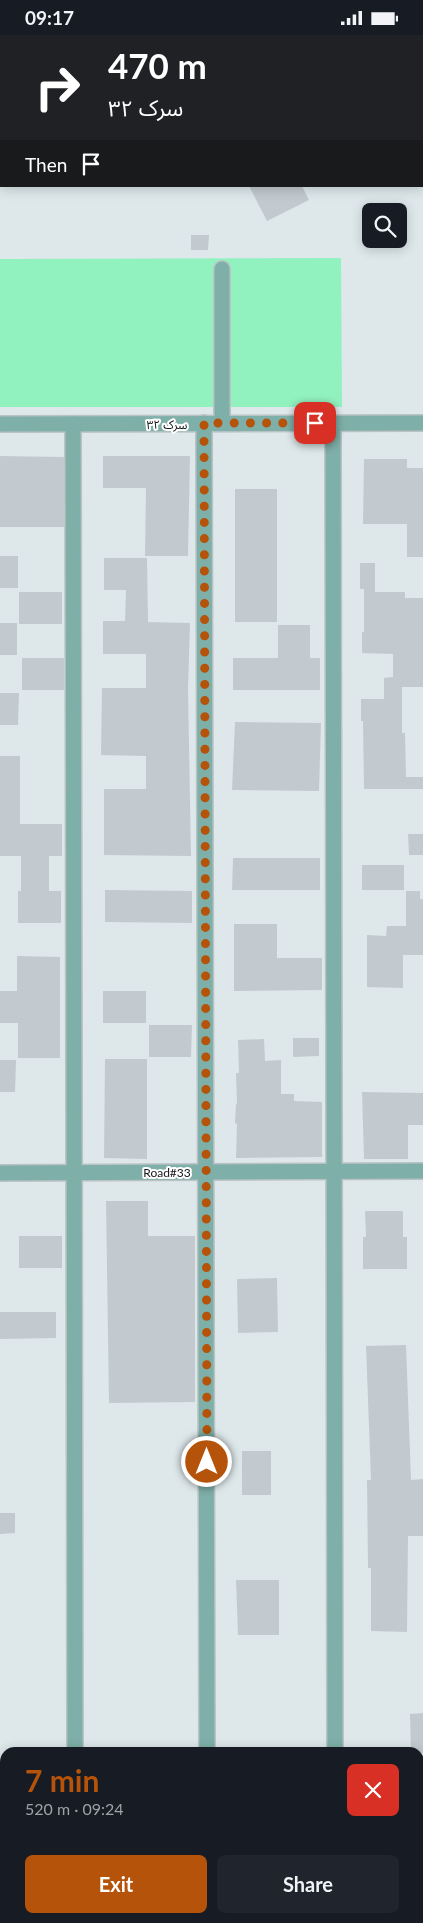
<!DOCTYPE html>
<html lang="en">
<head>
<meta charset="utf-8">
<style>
	:root { --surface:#171b24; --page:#20242c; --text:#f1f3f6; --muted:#9ea1a6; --accent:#b45309 }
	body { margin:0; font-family:Lato,"Noto Sans Arabic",sans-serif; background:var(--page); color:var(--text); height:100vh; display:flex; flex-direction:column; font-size:19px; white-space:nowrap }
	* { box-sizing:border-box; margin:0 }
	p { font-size:16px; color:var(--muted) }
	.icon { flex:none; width:28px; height:28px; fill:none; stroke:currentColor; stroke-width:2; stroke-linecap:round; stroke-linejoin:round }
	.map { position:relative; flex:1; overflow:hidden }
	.sheet { position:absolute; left:0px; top:1712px; width:424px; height:176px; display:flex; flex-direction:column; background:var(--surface); border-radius:15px 15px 0 0; box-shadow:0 2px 12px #0003 }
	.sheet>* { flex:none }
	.banner { position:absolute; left:0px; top:0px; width:424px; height:152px; box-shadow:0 2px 12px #0003; background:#202124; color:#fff; overflow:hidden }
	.buttons { position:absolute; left:362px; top:168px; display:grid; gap:10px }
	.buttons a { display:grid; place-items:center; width:45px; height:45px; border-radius:8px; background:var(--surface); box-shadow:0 2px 12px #0003; font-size:25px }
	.pin { position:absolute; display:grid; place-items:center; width:42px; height:42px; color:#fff; margin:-21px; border-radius:10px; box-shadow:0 2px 8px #0006 }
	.me { position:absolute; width:55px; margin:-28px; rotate:0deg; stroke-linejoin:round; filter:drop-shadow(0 0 4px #0008) }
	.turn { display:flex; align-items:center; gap:18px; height:105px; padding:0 25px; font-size:22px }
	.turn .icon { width:65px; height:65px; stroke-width:2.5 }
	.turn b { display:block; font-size:35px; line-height:42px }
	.then { display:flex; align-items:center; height:48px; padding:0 25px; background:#0003; gap:10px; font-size:19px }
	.round { display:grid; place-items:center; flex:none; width:52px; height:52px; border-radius:8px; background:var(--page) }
	.headline { display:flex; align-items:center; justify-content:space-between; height:85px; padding:0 25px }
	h1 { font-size:30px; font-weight:700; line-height:38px; color:var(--accent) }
	.button { display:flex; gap:10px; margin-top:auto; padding:10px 25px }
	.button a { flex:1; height:58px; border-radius:8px; background:var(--accent); color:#fff; font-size:20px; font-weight:700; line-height:58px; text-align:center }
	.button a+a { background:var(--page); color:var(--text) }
	.status { display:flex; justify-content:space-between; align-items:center; height:35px; padding:0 25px; background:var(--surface); direction:ltr }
	.status svg { height:14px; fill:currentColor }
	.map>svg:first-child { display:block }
	.green { fill:#91f1bf }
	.building { fill:#c2cacf }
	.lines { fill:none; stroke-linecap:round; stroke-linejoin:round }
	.minor-casing { stroke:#bac2c4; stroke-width:18 }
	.minor { stroke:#7eafa8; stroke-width:15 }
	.route { stroke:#b45309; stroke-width:9; stroke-dasharray:0 16.2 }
	.labels { text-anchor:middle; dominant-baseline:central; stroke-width:4; stroke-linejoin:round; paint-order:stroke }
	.street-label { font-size:12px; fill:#141718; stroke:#fff }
</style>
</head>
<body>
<div class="status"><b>09:17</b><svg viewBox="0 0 49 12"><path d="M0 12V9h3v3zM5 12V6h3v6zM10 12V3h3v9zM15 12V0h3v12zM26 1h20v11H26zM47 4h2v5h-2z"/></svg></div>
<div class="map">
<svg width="423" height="1888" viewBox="0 0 423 1888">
	<rect width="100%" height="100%" fill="#dee8ea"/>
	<g class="green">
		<polygon points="0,0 274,0 275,1 1,1 0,80"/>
		<polygon points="341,223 342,372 0,372 0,224"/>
	</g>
	<g class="building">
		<polygon points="249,151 302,151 309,165 267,186"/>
		<polygon points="191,200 209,200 208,215 191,215"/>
		<polygon points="0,421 64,422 64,492 0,492"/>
		<polygon points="103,421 190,421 188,521 145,521 146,453 103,453"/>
		<polygon points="364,424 407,424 407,433 423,433 423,522 407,522 407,489 363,489"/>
		<rect x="235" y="454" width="42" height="133"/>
		<rect x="0" y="521" width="18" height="32"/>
		<polygon points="104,523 147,523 148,587 190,588 188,654 191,821 104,820 104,754 146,754 146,721 101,720 102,653 146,653 146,619 103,619 103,586 125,586 126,555 104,555"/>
		<polygon points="360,528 375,528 375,557 405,557 405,563 423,563 423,652 402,652 402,698 405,698 406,742 423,742 423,754 364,754 363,686 361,686 361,664 384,664 384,643 393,642 393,619 362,618 362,597 364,597 364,554 360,554"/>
		<rect x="19" y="557" width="43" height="32"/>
		<rect x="0" y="588" width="17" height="32"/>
		<polygon points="278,590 310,590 310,623 320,623 320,655 233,655 233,623 278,623"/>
		<rect x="22" y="623" width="42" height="32"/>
		<polygon points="0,658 19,658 18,690 0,690"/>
		<polygon points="235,687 321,688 319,756 232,755"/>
		<polygon points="0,721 20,721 20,789 62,789 62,821 49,821 49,856 61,856 61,888 18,888 18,856 21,856 21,821 0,821"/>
		<polygon points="408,799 423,799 423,820 409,820"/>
		<polygon points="233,823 320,823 320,855 232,855"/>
		<rect x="362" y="830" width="42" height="25"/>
		<polygon points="105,855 192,856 192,888 105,887"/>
		<polygon points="406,856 420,856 420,864 423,864 423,920 403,920 403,953 367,952 367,900 386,901 387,891 406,891"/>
		<polygon points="234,889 277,889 277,923 322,923 322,955 234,956"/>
		<polygon points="17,921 60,922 60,1023 18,1023 18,988 0,988 0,956 17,956"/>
		<rect x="103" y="956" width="43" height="32"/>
		<polygon points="149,990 192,990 191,1022 149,1022"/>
		<polygon points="293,1003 319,1003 319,1021 293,1022"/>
		<polygon points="264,1004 265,1026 281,1025 281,1059 294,1059 294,1066 322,1067 322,1122 236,1123 237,1089 235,1088 236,1069 237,1069 236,1038 239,1038 238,1005"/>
		<polygon points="105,1024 147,1024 147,1124 104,1123"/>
		<polygon points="0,1025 16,1025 15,1057 0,1057"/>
		<polygon points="362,1057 423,1058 423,1090 408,1090 408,1124 364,1124"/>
		<polygon points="106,1166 148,1166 148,1201 195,1201 195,1367 109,1368"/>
		<polygon points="365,1176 403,1176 403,1202 407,1202 407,1234 363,1234 363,1202 366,1202"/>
		<rect x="19" y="1201" width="43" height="32"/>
		<polygon points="277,1243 278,1297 238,1298 237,1244"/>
		<polygon points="0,1277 56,1277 56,1303 0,1304"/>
		<polygon points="406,1310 411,1445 423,1444 423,1501 408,1501 407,1597 371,1596 371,1533 368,1533 367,1445 371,1445 366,1311"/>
		<rect x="242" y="1416" width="29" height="44"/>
		<polygon points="0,1478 15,1478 15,1498 0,1499"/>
		<polygon points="236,1545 279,1545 279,1600 238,1600"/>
		<polygon points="423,1678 423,1718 411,1718 410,1679"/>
	</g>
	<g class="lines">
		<defs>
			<g id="minor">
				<polyline points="222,234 222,388"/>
				<polyline points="204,388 207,1718"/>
				<polyline points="333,388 335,1718"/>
				<polyline points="0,389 423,388"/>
				<polyline points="73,389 75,1718"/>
				<polyline points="0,1138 423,1136"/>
				<polyline points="208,1884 208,1888"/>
				<polyline points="336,1884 336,1888"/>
				<polyline points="75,1888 75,1884"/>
			</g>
		</defs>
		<use href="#minor" class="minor-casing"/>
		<use href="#minor" class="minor"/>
	</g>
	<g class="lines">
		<polyline class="route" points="207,1427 204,388 315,388"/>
	</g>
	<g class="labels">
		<g class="street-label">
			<text x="167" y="389">سرک ۳۲</text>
			<text x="167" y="1137">Road#33</text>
		</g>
	</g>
</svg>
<div class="buttons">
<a><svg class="icon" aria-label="search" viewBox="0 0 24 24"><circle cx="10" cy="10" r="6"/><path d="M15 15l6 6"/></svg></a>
</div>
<div class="pin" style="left:315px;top:388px;background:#d93025"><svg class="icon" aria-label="arrive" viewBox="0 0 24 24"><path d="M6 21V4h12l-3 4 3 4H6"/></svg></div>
<svg class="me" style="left:207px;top:1427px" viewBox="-20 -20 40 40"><circle r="17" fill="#b45309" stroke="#fff" stroke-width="3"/><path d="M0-11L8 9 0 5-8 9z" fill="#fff"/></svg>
<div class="banner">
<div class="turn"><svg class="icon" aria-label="right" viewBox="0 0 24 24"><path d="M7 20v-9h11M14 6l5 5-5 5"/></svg><div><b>470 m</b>سرک ۳۲</div></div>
<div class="then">Then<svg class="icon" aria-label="arrive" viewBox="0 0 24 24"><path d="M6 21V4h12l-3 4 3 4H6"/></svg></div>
</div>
<section class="sheet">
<div class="headline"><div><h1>7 min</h1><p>520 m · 09:24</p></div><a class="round" style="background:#d93025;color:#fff"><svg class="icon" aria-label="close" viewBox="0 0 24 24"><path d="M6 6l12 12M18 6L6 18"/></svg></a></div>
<div class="button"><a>Exit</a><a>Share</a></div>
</section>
</div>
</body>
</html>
